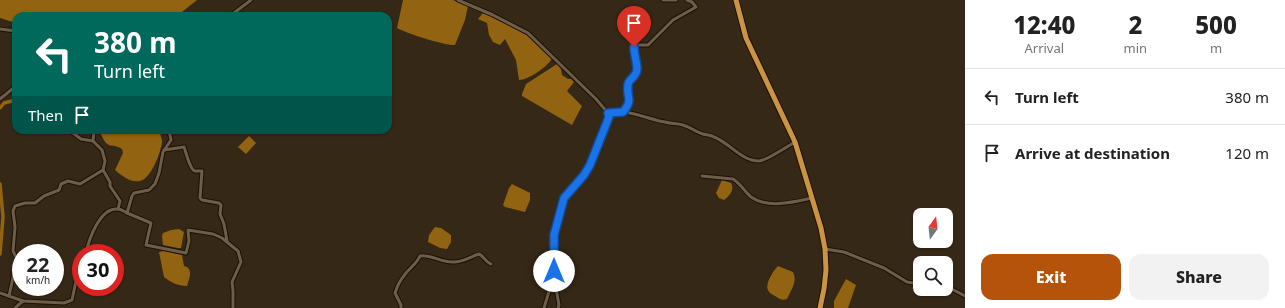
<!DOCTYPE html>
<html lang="en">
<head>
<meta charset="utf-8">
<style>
	:root { --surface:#fff; --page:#f2f2f2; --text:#222; --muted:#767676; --line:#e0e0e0; --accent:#b45309 }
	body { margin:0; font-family:"Noto Sans",sans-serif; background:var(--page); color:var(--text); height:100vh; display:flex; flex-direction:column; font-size:15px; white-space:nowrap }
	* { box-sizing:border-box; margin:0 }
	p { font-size:13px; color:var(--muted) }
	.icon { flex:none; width:22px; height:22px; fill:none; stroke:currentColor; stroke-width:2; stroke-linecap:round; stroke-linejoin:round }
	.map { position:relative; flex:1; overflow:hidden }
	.drawer { display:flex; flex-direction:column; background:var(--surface); width:320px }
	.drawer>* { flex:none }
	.banner { position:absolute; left:12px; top:12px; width:380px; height:122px; border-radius:12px; box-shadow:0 1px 3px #0004; background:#00695c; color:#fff; overflow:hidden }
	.needle { width:26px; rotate:15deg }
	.buttons { position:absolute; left:913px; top:208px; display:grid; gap:8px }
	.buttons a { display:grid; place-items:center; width:40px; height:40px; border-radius:8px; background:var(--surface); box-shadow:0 1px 3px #0004; font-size:20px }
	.speed { position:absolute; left:12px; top:244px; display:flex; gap:8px; font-size:20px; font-weight:700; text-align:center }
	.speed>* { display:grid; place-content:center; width:52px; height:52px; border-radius:50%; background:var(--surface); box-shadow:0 1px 3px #0004; line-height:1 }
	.speed small { font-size:10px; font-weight:400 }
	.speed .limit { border:6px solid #d22; background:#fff; color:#111 }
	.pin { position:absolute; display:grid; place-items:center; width:34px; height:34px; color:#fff; margin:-41px -17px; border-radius:50% 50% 50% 0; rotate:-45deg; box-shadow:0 0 4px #0007 }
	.pin .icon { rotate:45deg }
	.me { position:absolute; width:44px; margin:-22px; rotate:0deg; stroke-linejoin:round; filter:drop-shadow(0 0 3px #0008) }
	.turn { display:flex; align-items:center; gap:14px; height:84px; padding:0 16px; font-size:18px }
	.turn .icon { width:52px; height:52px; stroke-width:2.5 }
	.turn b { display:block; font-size:28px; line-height:34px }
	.then { display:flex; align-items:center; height:38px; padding:0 16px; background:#0003; gap:8px; font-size:15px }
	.eta { display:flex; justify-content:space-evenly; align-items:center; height:68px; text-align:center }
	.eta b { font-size:24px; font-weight:800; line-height:28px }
	.action { display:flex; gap:8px; margin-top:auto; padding:8px 16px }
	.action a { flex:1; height:46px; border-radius:12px; background:var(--accent); color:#fff; font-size:16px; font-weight:800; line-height:46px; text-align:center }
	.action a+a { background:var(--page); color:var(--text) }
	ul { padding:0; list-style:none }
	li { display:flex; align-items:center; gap:12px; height:56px; padding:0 16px; border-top:1px solid var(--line) }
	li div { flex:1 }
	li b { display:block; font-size:15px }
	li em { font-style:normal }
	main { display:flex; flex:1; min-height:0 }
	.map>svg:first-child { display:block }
	.water { fill:#926310 }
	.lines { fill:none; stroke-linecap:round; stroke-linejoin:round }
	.canal { stroke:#926310; stroke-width:3.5 }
	.minor-casing { stroke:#1d1102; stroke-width:5 }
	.trunk-casing { stroke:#1d1102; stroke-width:7 }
	.minor { stroke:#6d5e4b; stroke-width:3 }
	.trunk { stroke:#ca9443; stroke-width:5 }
	.route-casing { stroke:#114b97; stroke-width:10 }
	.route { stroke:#1a73e8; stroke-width:7 }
</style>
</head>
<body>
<main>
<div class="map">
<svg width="965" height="308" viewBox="0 0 965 308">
	<rect width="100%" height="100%" fill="#352817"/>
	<g class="water">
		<polygon points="0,0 197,0 177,16 16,16 16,23 0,18"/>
		<path d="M403,0H453L468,6L465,20L455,45C446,46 405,33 397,28Z"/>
		<path d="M483,13L514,26L528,35L552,58C549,66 528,80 519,80L516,60L505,39L500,45L493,42L489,35L487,23L478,19Z"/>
		<polygon points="557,64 561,69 562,75 568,79 571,79 574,82 567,91 582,106 572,125 522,96 522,94 526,84"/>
		<path d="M102,130H159C160,134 162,138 162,142C161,152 151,179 140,181C130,183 121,175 115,170L123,153L122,149C111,142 108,151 101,134Z"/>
		<polygon points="249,136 256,143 246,154 238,147"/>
		<path d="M722,180L731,183C735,190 729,196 724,200L719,198L716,193Z"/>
		<polygon points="512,184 530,193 530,200 525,212 505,207 503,205 509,188"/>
		<polygon points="435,227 441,228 451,235 451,242 447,249 440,248 428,242 429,235"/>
		<polygon points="179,229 184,232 181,248 178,248 163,245 162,236 163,233 171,230"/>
		<path d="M164,251L182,255L184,266C194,268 189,279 187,286C178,286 170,282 164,277L159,252Z"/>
		<path d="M778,266L793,272C798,281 791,290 787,299C782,301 780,299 775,296C773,295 769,293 768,290C765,284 773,271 778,266Z"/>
		<polygon points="846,279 856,285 848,308 834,308 834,301"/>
	</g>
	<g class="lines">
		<g class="canal">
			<polyline points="0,108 4,103 16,100"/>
			<polyline points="0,184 3,217 0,254"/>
		</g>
		<defs>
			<g id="minor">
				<polyline points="458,0 493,15 528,33 596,99 608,113 609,117 590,165 584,175 564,198 554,231 553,243 555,263 554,277 559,305 558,308"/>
				<polyline points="663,0 676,0"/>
				<polyline points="230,16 251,0"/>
				<polyline points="0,29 16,31"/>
				<polyline points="0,99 16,86"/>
				<path d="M623,112C634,98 626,99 628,85C628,79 637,77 637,69C637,62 634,55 634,47L638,45H648L673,20L696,7L692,2L687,0"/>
				<path d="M608,113C626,108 647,119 665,122C671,124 677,123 683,125C690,127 696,132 703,134C706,135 711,135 714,137C730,143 741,161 759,161C766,161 788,146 795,142"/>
				<polyline points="69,130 81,139 93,141 102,150 105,161 103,170 110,182 110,186 120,201 118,209"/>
				<polyline points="168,130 170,135 171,140 163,152 159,173 155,184 149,190 134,193 132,196 127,213 151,223 146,245 186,253 189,241 188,230 213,234 222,238 238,251 241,262 232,282 233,291 233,308"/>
				<polyline points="93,141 94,132 97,130"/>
				<path d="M164,150L184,147C186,152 190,170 195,171C197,171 200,171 202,171L200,198L202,200L219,203L221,205L220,214L224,224L227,241"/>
				<path d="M702,176L733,179C741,184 745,192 751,197C768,209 794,202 812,198"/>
				<polyline points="825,249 844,252 884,268 907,282 920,284"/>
				<path d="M86,253C89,239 100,207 118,209C121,209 125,212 127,213"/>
				<polyline points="946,286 965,296"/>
				<polyline points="0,293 23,301 64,303 72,300 80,262 81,262"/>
				<polyline points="9,296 17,259 13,251 15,227 13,211 15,206 25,203 35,203 44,196 59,190 61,184 68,181 80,184 103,170"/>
				<polyline points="15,308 23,301"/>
				<path d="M401,308V305L395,293C397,286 401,279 406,273C411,267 417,263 420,256C430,254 443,263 454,262C463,262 470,257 479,254C484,256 485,262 491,264"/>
				<polyline points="544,308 553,278"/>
			</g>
			<polyline id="trunk" points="736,0 746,38 795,142 821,228 825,249 826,270 824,289 820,308"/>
		</defs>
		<use href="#minor" class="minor-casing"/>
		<use href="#trunk" class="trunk-casing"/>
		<use href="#minor" class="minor"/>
		<use href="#trunk" class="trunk"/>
	</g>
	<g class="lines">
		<defs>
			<path id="route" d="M554,271V235L564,198L584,175L590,165L609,117L608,113L623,112C634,98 626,99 628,85C628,79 637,77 637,69C637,62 634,55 634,47"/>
		</defs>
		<use href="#route" class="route-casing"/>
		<use href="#route" class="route"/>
	</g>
</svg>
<div class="buttons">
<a><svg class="needle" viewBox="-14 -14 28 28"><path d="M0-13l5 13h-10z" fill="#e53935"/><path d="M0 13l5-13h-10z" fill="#767676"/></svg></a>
<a><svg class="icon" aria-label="search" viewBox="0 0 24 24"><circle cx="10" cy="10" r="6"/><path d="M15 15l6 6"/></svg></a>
</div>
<div class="speed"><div>22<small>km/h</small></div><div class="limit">30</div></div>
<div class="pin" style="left:634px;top:47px;background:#d93025"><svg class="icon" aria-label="arrive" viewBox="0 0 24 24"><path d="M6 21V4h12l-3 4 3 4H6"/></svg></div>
<svg class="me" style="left:554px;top:271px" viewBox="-20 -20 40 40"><circle r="19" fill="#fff"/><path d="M0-13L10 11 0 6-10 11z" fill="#1a73e8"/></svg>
<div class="banner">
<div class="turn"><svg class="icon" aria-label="left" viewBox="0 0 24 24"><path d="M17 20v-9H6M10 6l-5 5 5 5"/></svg><div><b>380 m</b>Turn left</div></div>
<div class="then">Then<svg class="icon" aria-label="arrive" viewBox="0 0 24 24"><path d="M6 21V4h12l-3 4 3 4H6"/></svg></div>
</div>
</div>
<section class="drawer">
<div class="eta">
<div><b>12:40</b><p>Arrival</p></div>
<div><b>2</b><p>min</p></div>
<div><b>500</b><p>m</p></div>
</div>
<ul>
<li><svg class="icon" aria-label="left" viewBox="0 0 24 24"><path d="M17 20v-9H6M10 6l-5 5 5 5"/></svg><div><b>Turn left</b></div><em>380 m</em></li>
<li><svg class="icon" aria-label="arrive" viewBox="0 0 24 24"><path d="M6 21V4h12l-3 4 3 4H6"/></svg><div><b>Arrive at destination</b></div><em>120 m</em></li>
</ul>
<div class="action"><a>Exit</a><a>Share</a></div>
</section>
</main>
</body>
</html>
